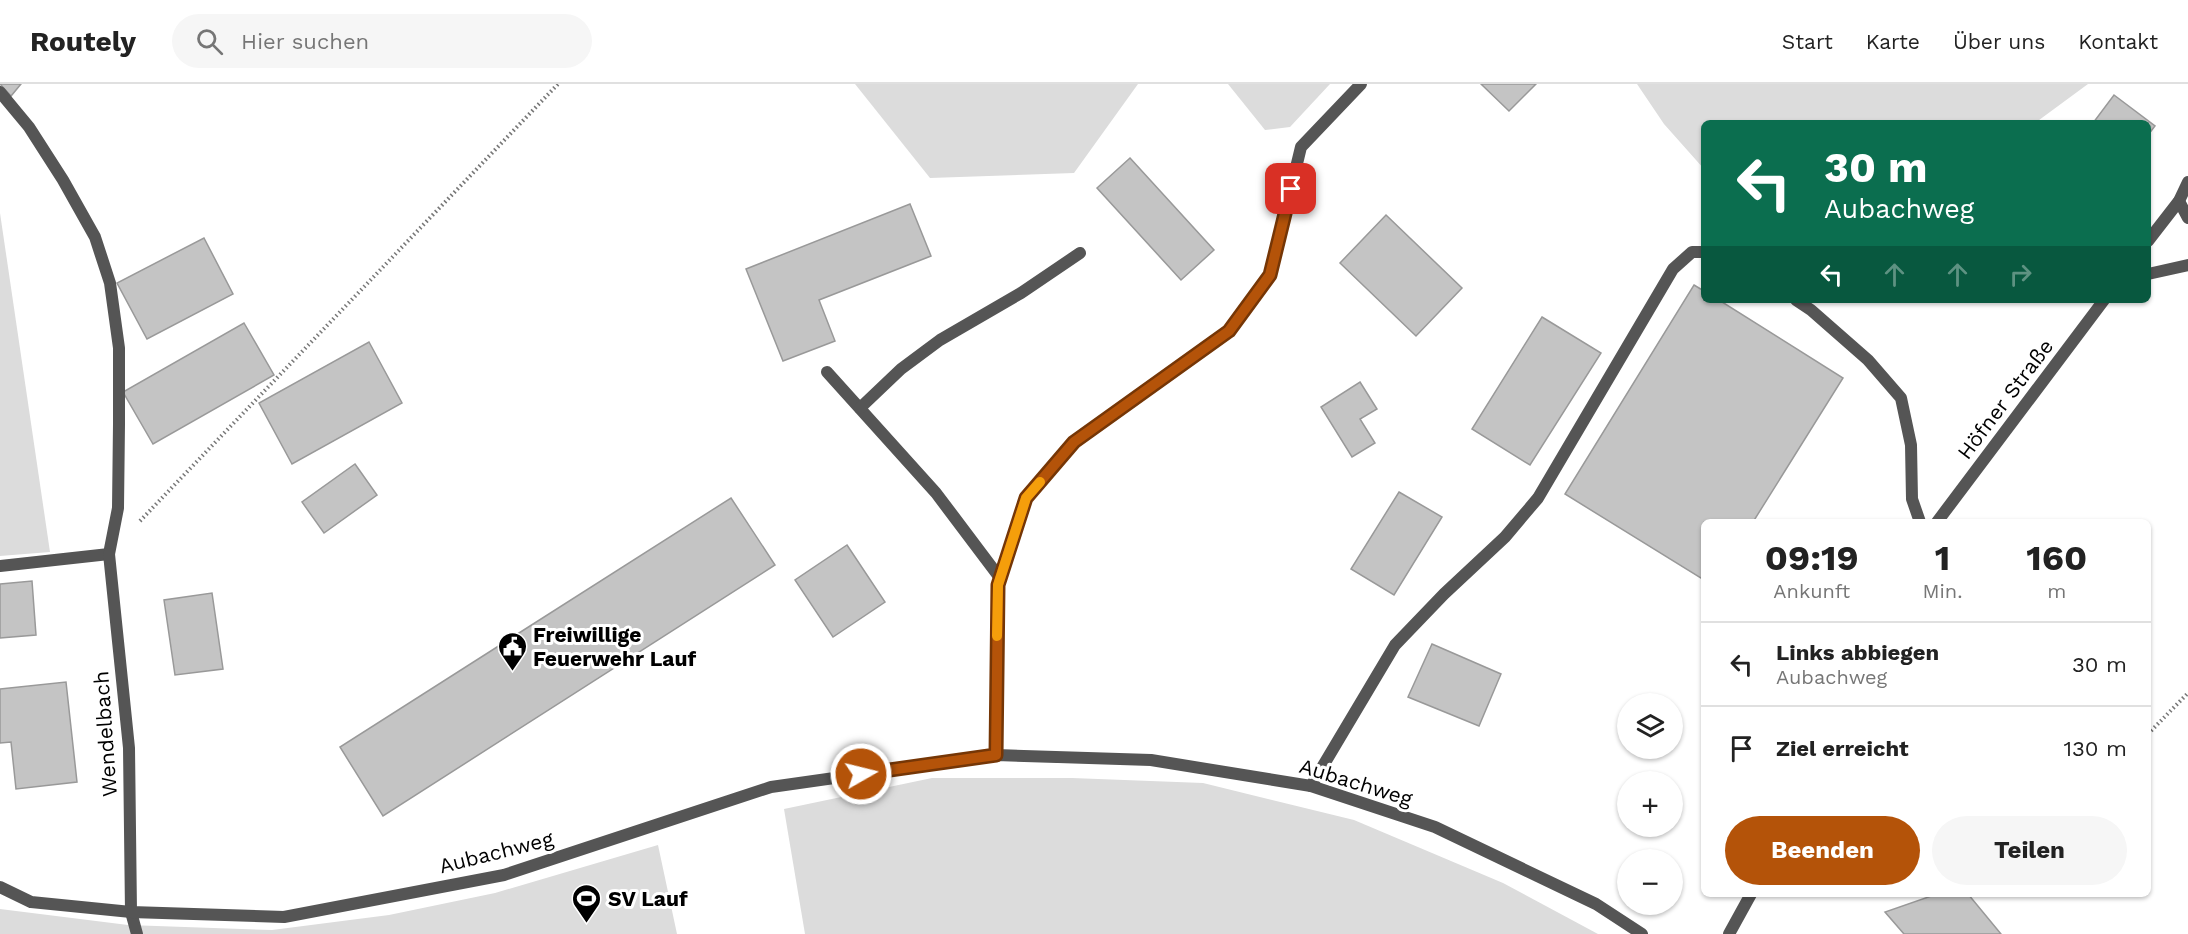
<!DOCTYPE html>
<html lang="de">
<head>
<meta charset="utf-8">
<style>
	:root { --surface:#fff; --page:#f6f6f6; --text:#222; --muted:#767676; --line:#e0e0e0; --accent:#b45309 }
	body { margin:0; font-family:"Work Sans",sans-serif; background:var(--page); color:var(--text); height:100vh; display:flex; flex-direction:column; font-size:22px; white-space:nowrap }
	* { box-sizing:border-box; margin:0 }
	p { font-size:20px; color:var(--muted) }
	.icon { flex:none; width:33px; height:33px; fill:none; stroke:currentColor; stroke-width:2; stroke-linecap:round; stroke-linejoin:round }
	.map { position:relative; flex:1; overflow:hidden }
	.sheet { position:absolute; left:1701px; top:435px; width:450px; height:378px; display:flex; flex-direction:column; background:var(--surface); border-radius:9px; box-shadow:0 2px 4px #0004 }
	.sheet>* { flex:none }
	.hud { position:absolute; left:1701px; top:36px; width:450px; height:183px; border-radius:9px; box-shadow:0 2px 4px #0004; background:#0b6e4f; color:#fff; overflow:hidden }
	.controls { position:absolute; left:1617px; top:609px; display:grid; gap:12px }
	.controls a { display:grid; place-items:center; width:66px; height:66px; border-radius:50%; background:var(--surface); box-shadow:0 2px 4px #0004; font-size:30px }
	.pin { position:absolute; display:grid; place-items:center; width:51px; height:51px; color:#fff; margin:-26px; border-radius:12px; box-shadow:0 3px 9px #0006 }
	.me { position:absolute; width:66px; margin:-33px; rotate:82deg; stroke-linejoin:round; filter:drop-shadow(0 0 4px #0008) }
	.turn { display:flex; align-items:center; gap:21px; height:126px; padding:0 24px; font-size:27px }
	.turn .icon { width:78px; height:78px; stroke-width:2.5 }
	.turn b { display:block; font-size:42px; line-height:51px }
	.lanes { display:flex; align-items:center; height:57px; padding:0 24px; background:#0003; justify-content:center; gap:30px; direction:ltr }
	.lanes .off { opacity:.35 }
	.eta { display:flex; justify-content:space-evenly; align-items:center; height:102px; text-align:center }
	.eta b { font-size:36px; font-weight:700; line-height:42px }
	.primary-button { display:flex; gap:12px; margin-top:auto; padding:12px 24px }
	.primary-button a { flex:1; height:69px; border-radius:36px; background:var(--accent); color:#fff; font-size:24px; font-weight:700; line-height:69px; text-align:center }
	.primary-button a+a { background:var(--page); color:var(--text) }
	ul { padding:0; list-style:none }
	li { display:flex; align-items:center; gap:18px; height:84px; padding:0 24px; border-top:2px solid var(--line) }
	li div { flex:1 }
	li b { display:block; font-size:22px }
	li em { font-style:normal }
	header { display:flex; align-items:center; gap:36px; box-sizing:border-box; height:84px; padding:0 30px; background:var(--surface); border-bottom:2px solid var(--line) }
	header strong { font-size:28px }
	nav { display:flex; gap:33px; margin-inline-start:auto; font-size:21px }
	.search { width:420px; height:54px; background:var(--page); display:flex; align-items:center; gap:15px; box-sizing:border-box; padding:0 21px; border-radius:33px; color:var(--muted); font-size:22px }
	.map>svg:first-child { display:block }
	.green { fill:#dcdcdc }
	.building { fill:#c4c4c4; stroke:#999; stroke-width:1.5 }
	.lines { fill:none; stroke-linecap:round; stroke-linejoin:round }
	.path { stroke:#777; stroke-width:4; stroke-dasharray:1.5 3; stroke-linecap:butt }
	.lane { stroke:#555; stroke-width:12 }
	.street { stroke:#555; stroke-width:12 }
	.route-casing { stroke:#753606; stroke-width:15 }
	.route { stroke:#b45309; stroke-width:10 }
	.slow { stroke:#f59e0b; stroke-width:10 }
	.labels { text-anchor:middle; dominant-baseline:central; stroke-width:6; stroke-linejoin:round; paint-order:stroke }
	.street-label { font-size:21px; fill:#000; stroke:#fff }
	.poi-label { font-size:21px; font-weight:bold; fill:#000; stroke:#fff; text-anchor:start }
</style>
</head>
<body>
<header>
<strong>Routely</strong>
<div class="search"><svg class="icon" aria-label="search" viewBox="0 0 24 24"><circle cx="10" cy="10" r="6"/><path d="M15 15l6 6"/></svg>Hier suchen</div>
<nav><a>Start</a><a>Karte</a><a>Über uns</a><a>Kontakt</a></nav>
</header>
<div class="map">
<svg width="2188" height="850" viewBox="0 0 2188 850">
	<rect width="100%" height="100%" fill="#fff"/>
	<g class="green">
		<polygon points="855,0 1138,0 1074,89 930,94"/>
		<polygon points="1228,0 1330,0 1290,43 1265,46"/>
		<polygon points="1637,0 2088,0 2035,39 1704,39 1704,85 1664,40"/>
		<polygon points="0,129 50,468 0,472"/>
		<polygon points="932,694 1072,694 1203,699 1354,736 1503,799 1598,850 805,850 784,725"/>
		<polygon points="658,761 677,850 0,850 0,825 128,841 272,846 389,831 495,809"/>
	</g>
	<g class="building">
		<polygon points="0,0 21,0 11,12"/>
		<polygon points="1481,0 1536,0 1509,27"/>
		<polygon points="2114,11 2155,42 2148,51 2148,39 2093,39"/>
		<polygon points="1130,74 1214,166 1181,196 1097,104"/>
		<polygon points="910,120 931,172 819,216 835,257 783,277 746,185"/>
		<polygon points="1386,131 1462,204 1416,252 1340,179"/>
		<polygon points="204,154 233,210 147,255 117,199"/>
		<polygon points="1694,201 1704,207 1704,216 1719,216 1843,294 1753,438 1704,438 1704,496 1565,410"/>
		<polygon points="1542,233 1601,269 1530,381 1472,345"/>
		<polygon points="244,239 274,291 153,360 123,308"/>
		<polygon points="369,258 402,319 292,380 259,319"/>
		<polygon points="1360,298 1377,325 1360,335 1375,359 1352,373 1321,323"/>
		<polygon points="355,380 377,411 324,449 302,418"/>
		<polygon points="1399,408 1442,433 1394,511 1351,485"/>
		<polygon points="731,414 775,481 383,732 340,663"/>
		<polygon points="847,461 885,518 833,553 795,496"/>
		<polygon points="32,497 36,551 0,554 0,500"/>
		<polygon points="212,509 223,585 175,591 164,516"/>
		<polygon points="1432,560 1501,590 1479,642 1408,613"/>
		<polygon points="66,598 77,698 16,705 11,658 0,659 0,605"/>
		<polygon points="1937,810 1968,810 2001,850 1904,850 1885,828"/>
	</g>
	<g class="lines">
		<g class="path">
			<polyline points="140,437 558,0"/>
			<polyline points="2148,650 2188,609"/>
		</g>
		<g class="lane">
			<polyline points="0,8 29,43 63,96 95,153 110,199 119,264 119,340 118,424 109,470 0,482"/>
			<polyline points="2179,117 2188,134"/>
			<polyline points="2148,190 2188,181"/>
			<polyline points="1796,216 1811,226 1868,276 1901,314 1911,361 1912,415 1920,438"/>
			<polyline points="827,288 936,409 1000,494"/>
			<polyline points="860,324 901,285 940,256 1021,209 1080,169"/>
			<polyline points="1311,702 1395,561 1444,510 1505,453 1538,414 1673,185 1692,168 1704,168"/>
			<polyline points="131,828 137,850"/>
		</g>
		<g class="street">
			<polyline points="2148,157 2179,117 2188,98"/>
			<polyline points="1937,438 2104,216"/>
			<polyline points="109,470 129,664 131,828"/>
			<polyline points="996,671 998,501 1026,414 1074,358 1229,247 1270,191 1301,63 1361,0"/>
			<polyline points="0,803 31,818 131,828 284,833 504,791 771,703 996,671 1151,676 1311,702 1435,743 1596,820 1642,850"/>
			<polyline points="1729,850 1751,810"/>
		</g>
	</g>
	<g class="lines">
		<defs>
			<polyline id="route" points="861,690 996,671 998,501 1026,414 1074,358 1229,247 1270,191 1291,105"/>
		</defs>
		<use href="#route" class="route-casing"/>
		<use href="#route" class="route"/>
		<polyline class="slow" points="997,552 998,501 1026,414 1040,398"/>
	</g>
	<defs>
		<symbol id="civic-pin" viewBox="-11 -11 22 30"><path d="M0 17L-7.5 6A9.5 9.5 0 1 1 7.5 6Z" fill="#000" stroke="#fff"/><path d="M-.6-6.5H3V-4.5H.6V-3L4-1V1h2V6H-6V1h2V-1L-.6-3ZM-1.2 2.5V6h2.4V2.5Z" fill="#fff"/></symbol>
		<symbol id="stadium-pin" viewBox="-11 -11 22 30"><path d="M0 17L-7.5 6A9.5 9.5 0 1 1 7.5 6Z" fill="#000" stroke="#fff"/><path d="M0-5a6.5 5 0 1 0 0 10a6.5 5 0 1 0 0-10ZM-3.5-1.8h7v3.6h-7Z" fill="#fff"/></symbol>
	</defs>
	<g fill-rule="evenodd">
		<use href="#civic-pin" x="496" y="546" width="33" height="45"/>
		<use href="#stadium-pin" x="570" y="798" width="33" height="45"/>
	</g>
	<g class="labels">
		<g class="street-label">
			<text transform="translate(2005 315) rotate(-53)">Höfner Straße</text>
			<text transform="translate(105 650) rotate(-94)">Wendelbach</text>
			<text transform="translate(1356 698) rotate(17)">Aubachweg</text>
			<text transform="translate(496 768) rotate(-14)">Aubachweg</text>
		</g>
		<g class="poi-label">
			<text x="533" y="550">Freiwillige<tspan x="533" dy="24">Feuerwehr Lauf</tspan></text>
			<text x="608" y="814">SV Lauf</text>
		</g>
	</g>
</svg>
<div class="controls">
<a><svg class="icon" aria-label="layers" viewBox="0 0 24 24"><path d="M12 4l9 5-9 5-9-5zM3 14l9 5 9-5"/></svg></a>
<a>+</a>
<a>−</a>
</div>
<div class="pin" style="left:1291px;top:105px;background:#d93025"><svg class="icon" aria-label="arrive" viewBox="0 0 24 24"><path d="M6 21V4h12l-3 4 3 4H6"/></svg></div>
<svg class="me" style="left:861px;top:690px" viewBox="-20 -20 40 40"><circle r="17" fill="#b45309" stroke="#fff" stroke-width="3"/><path d="M0-11L8 9 0 5-8 9z" fill="#fff"/></svg>
<div class="hud">
<div class="turn"><svg class="icon" aria-label="left" viewBox="0 0 24 24"><path d="M17 20v-9H6M10 6l-5 5 5 5"/></svg><div><b>30 m</b>Aubachweg</div></div>
<div class="lanes"><svg class="icon" aria-label="left" viewBox="0 0 24 24"><path d="M17 20v-9H6M10 6l-5 5 5 5"/></svg><svg class="icon off" aria-label="ahead" viewBox="0 0 24 24"><path d="M12 20V5M6 11l6-6 6 6"/></svg><svg class="icon off" aria-label="ahead" viewBox="0 0 24 24"><path d="M12 20V5M6 11l6-6 6 6"/></svg><svg class="icon off" aria-label="right" viewBox="0 0 24 24"><path d="M7 20v-9h11M14 6l5 5-5 5"/></svg></div>
</div>
<section class="sheet">
<div class="eta">
<div><b>09:19</b><p>Ankunft</p></div>
<div><b>1</b><p>Min.</p></div>
<div><b>160</b><p>m</p></div>
</div>
<ul>
<li><svg class="icon" aria-label="left" viewBox="0 0 24 24"><path d="M17 20v-9H6M10 6l-5 5 5 5"/></svg><div><b>Links abbiegen</b><p>Aubachweg</p></div><em>30 m</em></li>
<li><svg class="icon" aria-label="arrive" viewBox="0 0 24 24"><path d="M6 21V4h12l-3 4 3 4H6"/></svg><div><b>Ziel erreicht</b></div><em>130 m</em></li>
</ul>
<div class="primary-button"><a>Beenden</a><a>Teilen</a></div>
</section>
</div>
</body>
</html>
